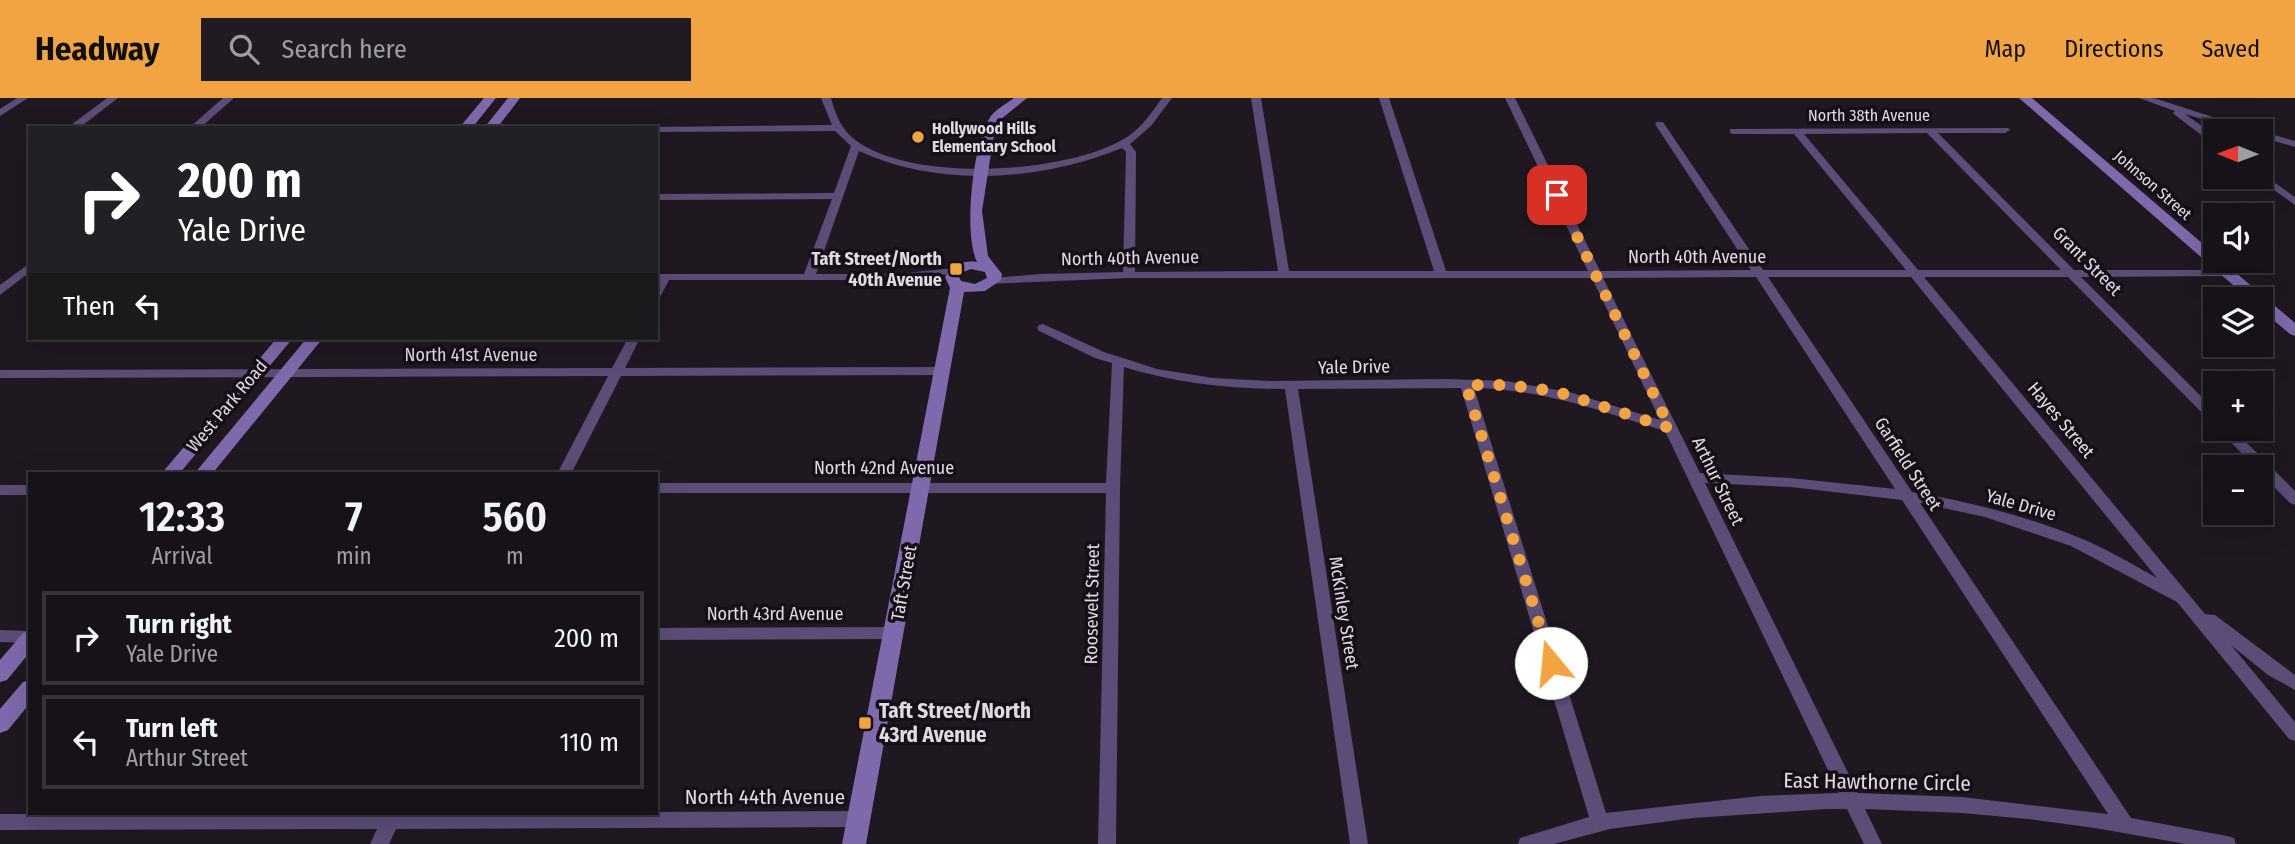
<!DOCTYPE html>
<html lang="en">
<head>
<meta charset="utf-8">
<style>
	:root { --surface:#171219; --page:#201b22; --text:#f1f3f6; --muted:#9e9ea2; --line:#363238; --accent:#f3a442 }
	body { margin:0; font-family:"Fira Sans Condensed",sans-serif; background:var(--page); color:var(--text); height:100vh; display:flex; flex-direction:column; font-size:26px; white-space:nowrap }
	* { box-sizing:border-box; margin:0 }
	p { font-size:23px; color:var(--muted) }
	.icon { flex:none; width:38px; height:38px; fill:none; stroke:currentColor; stroke-width:2; stroke-linecap:round; stroke-linejoin:round }
	.map { position:relative; flex:1; overflow:hidden }
	.drawer { position:absolute; left:28px; top:374px; width:630px; height:343px; display:flex; flex-direction:column; background:var(--surface); border-radius:0px; box-shadow:0 7px 28px #0002,0 0 0 2px var(--line) }
	.drawer>* { flex:none }
	.top-card { position:absolute; left:28px; top:28px; width:630px; height:214px; border-radius:0px; box-shadow:0 7px 28px #0002,0 0 0 2px var(--line); background:#202124; color:#fff; overflow:hidden }
	.needle { width:46px; rotate:271deg }
	.fabs { position:absolute; left:2203px; top:21px; display:grid; gap:14px }
	.fabs a { display:grid; place-items:center; width:70px; height:70px; border-radius:0px; background:var(--surface); box-shadow:0 7px 28px #0002,0 0 0 2px var(--line); font-size:35px }
	.pin { position:absolute; display:grid; place-items:center; width:60px; height:60px; color:#fff; margin:-30px; border-radius:14px; box-shadow:0 4px 10px #0006 }
	.me { position:absolute; width:77px; margin:-38px; rotate:343deg; stroke-linejoin:round; filter:drop-shadow(0 0 5px #0008) }
	.turn { display:flex; align-items:center; gap:24px; height:147px; padding:0 35px; font-size:32px }
	.turn .icon { width:91px; height:91px; stroke-width:2.5 }
	.turn b { display:block; font-size:49px; line-height:60px }
	.then { display:flex; align-items:center; height:66px; padding:0 35px; background:#0003; gap:14px; font-size:26px }
	.eta { display:flex; justify-content:space-evenly; align-items:center; height:119px; text-align:center }
	.eta b { font-size:42px; font-weight:600; line-height:49px }
	ul { padding:0; list-style:none }
	li { display:flex; align-items:center; gap:21px; height:94px; margin:0 14px 10px; padding:0 21px; border:4px solid var(--line); border-radius:0px }
	li div { flex:1 }
	li b { display:block; font-size:26px }
	li em { font-style:normal }
	header { display:flex; align-items:center; gap:42px; box-sizing:border-box; height:98px; padding:0 35px; background:var(--accent); color:#111 }
	header strong { font-size:33px }
	nav { display:flex; gap:38px; margin-inline-start:auto; font-size:24px }
	.search { width:490px; height:63px; background:var(--page); display:flex; align-items:center; gap:18px; box-sizing:border-box; padding:0 24px; border-radius:0px; color:var(--muted); font-size:26px }
	.map>svg:first-child { display:block }
	.lines { fill:none; stroke-linecap:round; stroke-linejoin:round }
	.street { fill:#5b4d77; fill-rule:evenodd }
	.secondary { fill:#7f69ad; fill-rule:evenodd }
	.route { stroke:#f3a442; stroke-width:12; stroke-dasharray:0 21.6 }
	.poi-dot { fill:#f3a442; stroke:#160f18; stroke-width:2.5 }
	.labels { text-anchor:middle; dominant-baseline:central; stroke-width:7; stroke-linejoin:round; paint-order:stroke }
	.far-street-label { font-size:16px; fill:#e0dae1; stroke:#160f18 }
	.far-poi-label { font-size:16px; font-weight:bold; fill:#e0dae1; stroke:#160f18; text-anchor:start }
	.street-label { font-size:18px; fill:#e0dae1; stroke:#160f18 }
	.poi-label { font-size:18px; font-weight:bold; fill:#e0dae1; stroke:#160f18; text-anchor:end }
	.near-poi-label { font-size:21px; font-weight:bold; fill:#e0dae1; stroke:#160f18; text-anchor:start }
	.near-street-label { font-size:21px; fill:#e0dae1; stroke:#160f18 }
</style>
</head>
<body>
<header>
<strong>Headway</strong>
<div class="search"><svg class="icon" aria-label="search" viewBox="0 0 24 24"><circle cx="10" cy="10" r="6"/><path d="M15 15l6 6"/></svg>Search here</div>
<nav><a>Map</a><a>Directions</a><a>Saved</a></nav>
</header>
<div class="map">
<svg width="2295" height="746" viewBox="0 0 2295 746">
	<rect width="100%" height="100%" fill="#1f1821"/>
	<g class="lines">
		<g class="street">
			<polygon points="17,0 28,0 0,18 0,11"/>
			<polygon points="107,0 118,0 79,30 67,30"/>
			<polygon points="223,0 234,0 200,30 189,30"/>
			<path d="M821,0H831C835,15 841,31 854,41C910,85 1062,76 1122,42C1139,33 1151,16 1162,0H1172L1151,28L1130,46L1136,54L1135,174L1278,173L1251,0H1261L1289,173H1434L1379,0H1389L1446,173H1588L1505,0H1515L1600,173L1751,172L1655,26L1657,24H1663L1763,172H1906L1794,36H1733L1730,35V31L2008,30L2010,32L2005,35H1938L2074,172H2227L2233,175L2227,178L2081,179L2216,313V325L2211,324L2068,179H1924L2205,516L2215,517L2295,577V592L2268,577L2231,547L2295,624V643L2289,641L2177,504L2071,448L1985,419L1920,405L2131,720L2227,738L2234,740L2236,746H2186L2095,730L2028,721L1962,715L1865,711L1882,746H1864L1847,711H1827L1693,720L1610,731L1554,746H1518L1520,740L1589,719L1461,290L1298,291L1368,746H1350L1285,291C1230,291 1176,285 1124,269L1120,390L1116,746H1098L1106,395H656V385H1106L1112,265L1095,260L1039,233L1037,230L1039,227L1043,226L1104,254L1157,271L1213,280L1270,283L1446,281L1506,283L1569,294L1660,322L1592,180H1129L988,186V182L992,180L1041,176L1123,174L1126,54L1122,50C1042,83 939,90 859,53L816,176H895L956,170L960,171V175L895,182H669L660,199H656V176H804L832,101L656,102V96L834,95L851,48L835,33L656,34V30L653,29L832,27ZM1927,35L2061,172H1918L1804,36ZM1756,179L1895,391L1791,380L1700,375L1603,180ZM1768,179H1911L2157,480C2132,466 2107,451 2080,440C2026,418 1970,404 1912,394ZM1474,290C1547,292 1597,312 1665,333L1839,695L1760,698L1606,715ZM1705,385L1791,389L1902,402L2108,716L1962,699L1858,695Z"/>
			<polygon points="2139,0 2154,0 2256,33 2242,33 2185,16 2216,38 2216,46 2212,45 2175,17 2173,15 2175,13"/>
			<polygon points="2260,33 2264,34 2295,43 2295,49 2261,39"/>
			<polygon points="2261,75 2295,99 2295,107 2257,80 2256,79 2261,79"/>
			<polygon points="30,165 30,174 0,197 0,187"/>
			<polygon points="628,240 640,240 625,270 943,269 949,273 943,277 621,278 571,376 557,376 608,278 0,280 0,272 612,270"/>
			<polygon points="2218,331 2233,331 2295,393 2295,407 2290,405 2261,376 2261,369 2255,369"/>
			<rect x="0" y="387" width="30" height="10"/>
			<polygon points="895,529 901,531 903,535 901,539 895,541 656,542 656,530"/>
			<polygon points="0,532 30,533 30,545 0,544"/>
			<polygon points="859,713 865,715 868,721 865,727 859,729 396,731 389,746 370,746 377,731 0,732 0,716 656,716 656,714"/>
		</g>
		<g class="secondary">
			<polygon points="484,0 496,0 472,30 459,30"/>
			<polygon points="508,0 520,0 497,30 484,30"/>
			<path d="M1014,0H1027L1000,22L994,36L982,113L988,158L1002,176L1001,182L985,193L964,194L866,746H842L950,190L945,179C953,168 962,162 977,164C963,135 973,47 989,21C994,12 1006,6 1014,0ZM971,171L985,174L987,180L975,186L961,183L959,179L963,174Z"/>
			<polygon points="2019,0 2032,0 2216,157 2216,163 2222,163 2295,225 2295,238 2290,236 2261,212 2261,201 2249,201"/>
			<polygon points="277,240 293,240 179,376 161,376"/>
			<polygon points="307,240 323,240 212,376 194,376"/>
			<polygon points="30,532 30,554 7,582 0,584 0,562 23,535"/>
			<polygon points="30,582 30,605 8,632 0,635 0,611 23,584"/>
		</g>
	</g>
	<g class="lines">
		<polyline class="route" points="1551,565 1466,287 1506,287 1555,293 1670,330 1557,97"/>
	</g>
	<g class="poi-dot">
		<circle cx="918" cy="39" r="7"/>
		<rect x="949" y="164" width="14" height="14" rx="3.5"/>
		<rect x="858" y="618" width="14" height="14" rx="3.5"/>
	</g>
	<g class="labels">
		<g class="far-street-label">
			<text x="1869" y="17">North 38th Avenue</text>
			<text transform="translate(2153 87) rotate(41)">Johnson Street</text>
		</g>
		<g class="far-poi-label">
			<text x="932" y="30">Hollywood Hills<tspan x="932" dy="18">Elementary School</tspan></text>
		</g>
		<g class="street-label">
			<text x="1697" y="159">North 40th Avenue</text>
			<text transform="translate(1130 160) rotate(-1)">North 40th Avenue</text>
			<text transform="translate(2087 163) rotate(45)">Grant Street</text>
			<text x="471" y="257">North 41st Avenue</text>
			<text transform="translate(1354 269) rotate(-1)">Yale Drive</text>
			<text transform="translate(227 308) rotate(-50)">West Park Road</text>
			<text transform="translate(2061 322) rotate(50)">Hayes Street</text>
			<text transform="translate(1908 366) rotate(57)">Garfield Street</text>
			<text x="884" y="370">North 42nd Avenue</text>
			<text transform="translate(1718 383) rotate(64)">Arthur Street</text>
			<text transform="translate(2021 407) rotate(16)">Yale Drive</text>
			<text transform="translate(904 485) rotate(-80)">Taft Street</text>
			<text transform="translate(1092 506) rotate(-89)">Roosevelt Street</text>
			<text transform="translate(1344 515) rotate(81)">McKinley Street</text>
			<text x="775" y="516">North 43rd Avenue</text>
		</g>
		<g class="poi-label">
			<text x="942" y="161">Taft Street/North<tspan x="942" dy="21">40th Avenue</tspan></text>
		</g>
		<g class="near-poi-label">
			<text x="879" y="613">Taft Street/North<tspan x="879" dy="24">43rd Avenue</tspan></text>
		</g>
		<g class="near-street-label">
			<text transform="translate(1877 684) rotate(1)">East Hawthorne Circle</text>
			<text x="765" y="699">North 44th Avenue</text>
		</g>
	</g>
</svg>
<div class="fabs">
<a><svg class="needle" viewBox="-14 -14 28 28"><path d="M0-13l5 13h-10z" fill="#e53935"/><path d="M0 13l5-13h-10z" fill="#9e9ea2"/></svg></a>
<a><svg class="icon" aria-label="sound" viewBox="0 0 24 24"><path d="M4 9h4l5-4v14l-5-4H4zM17 9q2 3 0 6"/></svg></a>
<a><svg class="icon" aria-label="layers" viewBox="0 0 24 24"><path d="M12 4l9 5-9 5-9-5zM3 14l9 5 9-5"/></svg></a>
<a>+</a>
<a>−</a>
</div>
<div class="pin" style="left:1557px;top:97px;background:#d93025"><svg class="icon" aria-label="arrive" viewBox="0 0 24 24"><path d="M6 21V4h12l-3 4 3 4H6"/></svg></div>
<svg class="me" style="left:1551px;top:565px" viewBox="-20 -20 40 40"><circle r="19" fill="#fff"/><path d="M0-13L10 11 0 6-10 11z" fill="#f3a442"/></svg>
<div class="top-card">
<div class="turn"><svg class="icon" aria-label="right" viewBox="0 0 24 24"><path d="M7 20v-9h11M14 6l5 5-5 5"/></svg><div><b>200 m</b>Yale Drive</div></div>
<div class="then">Then<svg class="icon" aria-label="left" viewBox="0 0 24 24"><path d="M17 20v-9H6M10 6l-5 5 5 5"/></svg></div>
</div>
<section class="drawer">
<div class="eta">
<div><b>12:33</b><p>Arrival</p></div>
<div><b>7</b><p>min</p></div>
<div><b>560</b><p>m</p></div>
</div>
<ul>
<li><svg class="icon" aria-label="right" viewBox="0 0 24 24"><path d="M7 20v-9h11M14 6l5 5-5 5"/></svg><div><b>Turn right</b><p>Yale Drive</p></div><em>200 m</em></li>
<li><svg class="icon" aria-label="left" viewBox="0 0 24 24"><path d="M17 20v-9H6M10 6l-5 5 5 5"/></svg><div><b>Turn left</b><p>Arthur Street</p></div><em>110 m</em></li>
</ul>
</section>
</div>
</body>
</html>
